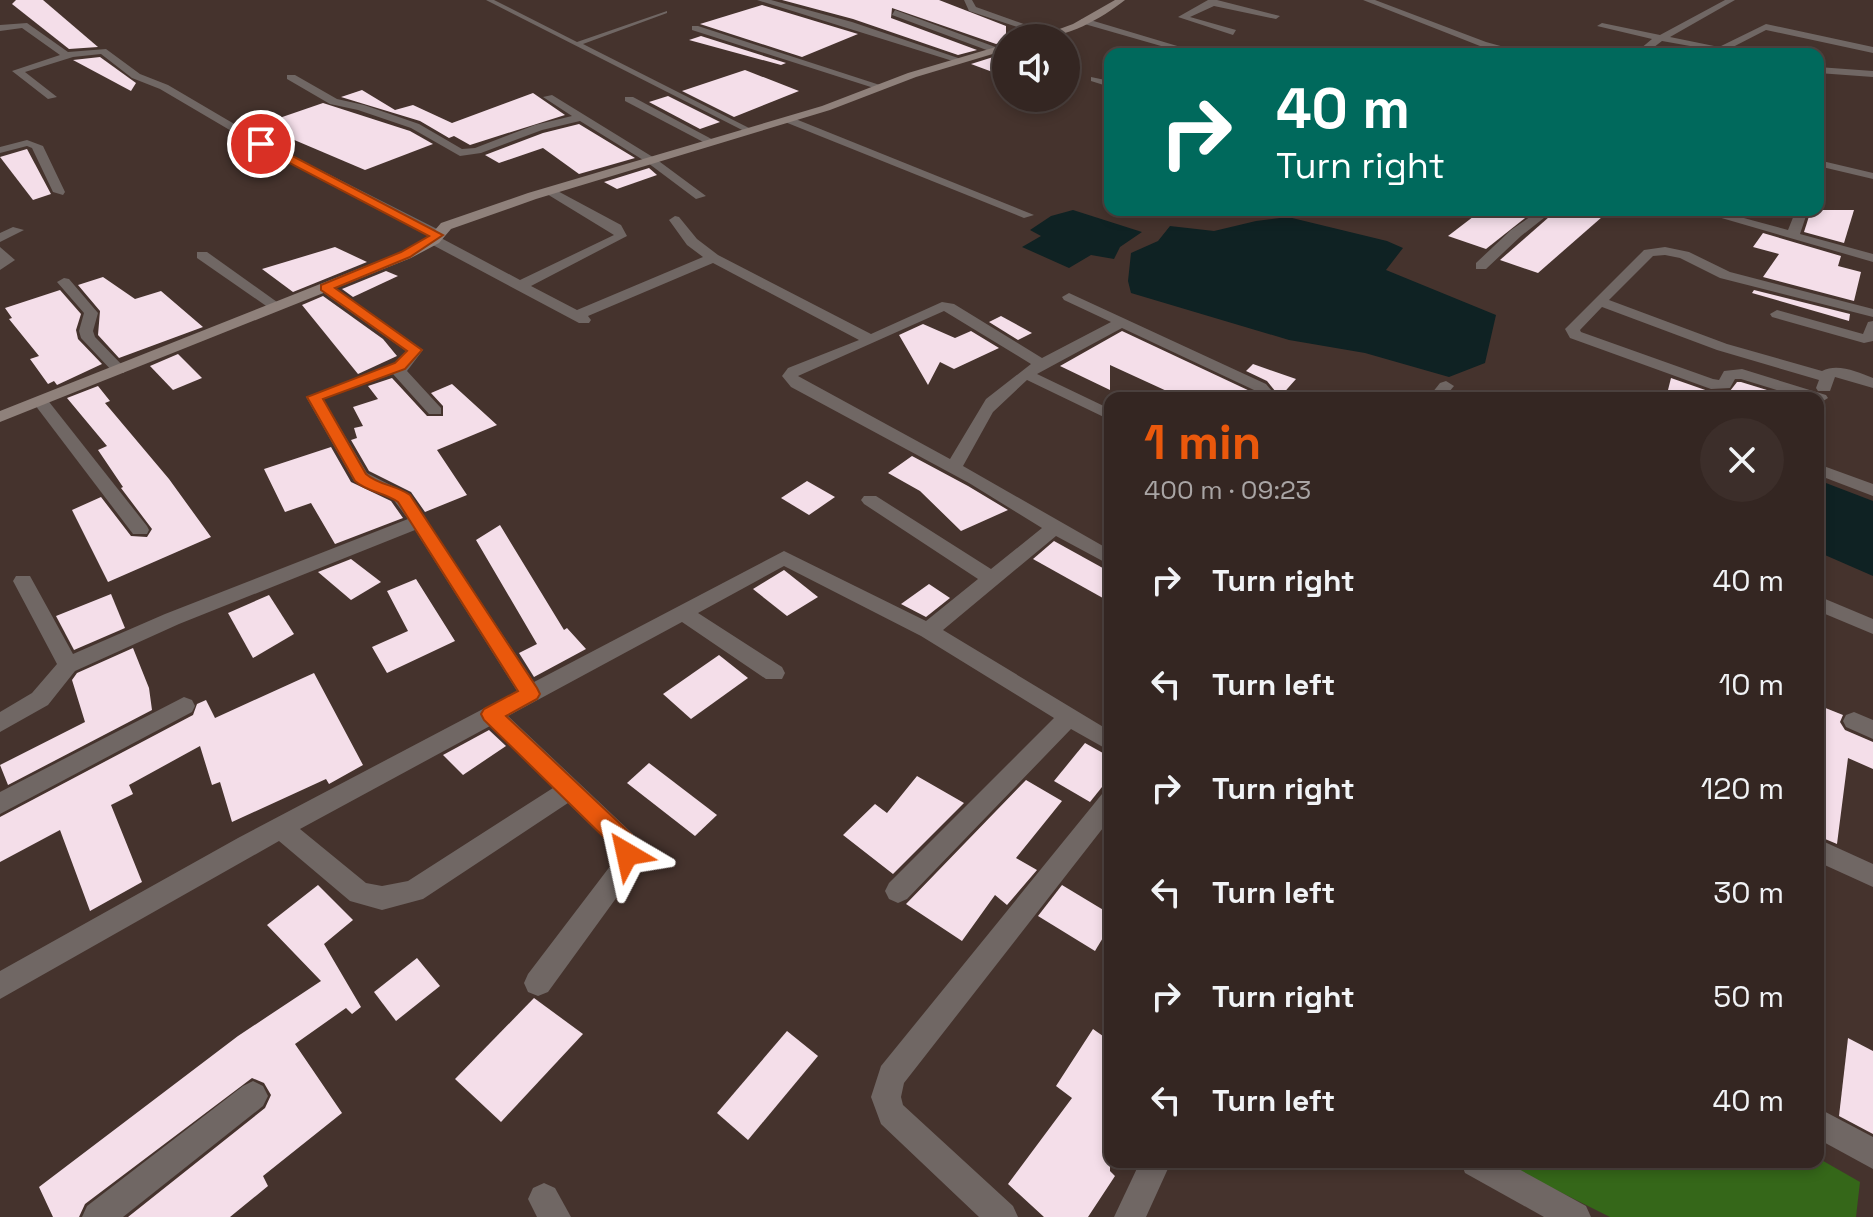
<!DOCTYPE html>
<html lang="en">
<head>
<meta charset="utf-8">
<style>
	:root { --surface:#342622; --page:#3c2e2a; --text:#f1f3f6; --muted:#a9a5a5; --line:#4e4340; --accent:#ea580c }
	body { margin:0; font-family:"Space Grotesk",sans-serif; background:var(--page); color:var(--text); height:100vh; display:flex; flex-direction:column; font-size:30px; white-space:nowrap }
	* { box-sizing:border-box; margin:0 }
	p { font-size:26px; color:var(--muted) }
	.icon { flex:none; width:44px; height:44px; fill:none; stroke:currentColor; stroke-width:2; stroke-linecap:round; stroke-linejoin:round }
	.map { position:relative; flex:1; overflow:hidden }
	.panel { position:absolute; left:1104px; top:392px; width:720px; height:776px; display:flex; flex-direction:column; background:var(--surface); border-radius:16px; box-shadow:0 4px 12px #0003,0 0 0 2px var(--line) }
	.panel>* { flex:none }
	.guide { position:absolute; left:1104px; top:48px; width:720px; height:168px; border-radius:16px; box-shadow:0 4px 12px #0003,0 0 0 2px var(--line); background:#00695c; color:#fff; overflow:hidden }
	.controls { position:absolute; left:992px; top:24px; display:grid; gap:16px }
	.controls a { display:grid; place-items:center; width:88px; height:88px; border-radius:50%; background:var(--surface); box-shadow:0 4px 12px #0003,0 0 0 2px var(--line); font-size:40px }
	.pin { position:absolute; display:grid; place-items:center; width:68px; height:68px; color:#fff; margin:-34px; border:4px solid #fff; border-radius:50%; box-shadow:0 2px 8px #0007 }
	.me { position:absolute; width:88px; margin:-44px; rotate:324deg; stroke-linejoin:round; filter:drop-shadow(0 0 6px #0008) }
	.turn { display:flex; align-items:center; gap:28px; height:168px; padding:0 40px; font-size:36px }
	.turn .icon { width:104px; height:104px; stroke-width:2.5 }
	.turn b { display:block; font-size:56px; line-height:68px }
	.round { display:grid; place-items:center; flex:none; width:84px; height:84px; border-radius:42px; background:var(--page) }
	.overview { display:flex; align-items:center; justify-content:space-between; height:136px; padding:0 40px }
	h1 { font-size:48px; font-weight:600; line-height:60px; color:var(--accent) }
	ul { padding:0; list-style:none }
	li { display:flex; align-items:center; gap:24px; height:104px; padding:0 40px }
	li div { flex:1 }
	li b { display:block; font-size:30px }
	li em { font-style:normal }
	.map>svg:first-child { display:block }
	.green { fill:#356719 }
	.water { fill:#0f2223 }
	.building { fill:#f4dee9 }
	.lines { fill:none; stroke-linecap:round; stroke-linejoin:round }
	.lane { fill:#706764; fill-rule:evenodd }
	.street { fill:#706764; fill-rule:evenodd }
	.secondary { fill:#8f817b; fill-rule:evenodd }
	.route { fill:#ea580c; stroke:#983908; stroke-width:2 }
</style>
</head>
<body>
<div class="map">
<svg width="1873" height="1217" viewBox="0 0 1873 1217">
	<rect width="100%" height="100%" fill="#45332d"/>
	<polygon class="green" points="1818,1158 1860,1182 1856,1217 1610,1217 1500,1162 1818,1162"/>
	<g class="water">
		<polygon points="1073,210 1142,232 1120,247 1114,259 1091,255 1069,268 1022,247 1041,236 1030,230 1051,216"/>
		<polygon points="1288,217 1387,241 1403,248 1386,270 1496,315 1485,363 1449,377 1365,353 1289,340 1131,293 1128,281 1131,253 1158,241 1170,226 1214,231 1256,221"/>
		<polygon points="1818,480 1873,501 1873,576 1818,552"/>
	</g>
	<g class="building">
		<polygon points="16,0 43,0 98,47 69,49 12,4"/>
		<polygon points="782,0 939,0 1006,26 1006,41 996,44 892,8 891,18 977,50 958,55 853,19"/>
		<polygon points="762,5 858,34 802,57 700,24"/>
		<polygon points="701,36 786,63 781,65 689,40"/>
		<polygon points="1006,53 1006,77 971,64"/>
		<polygon points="100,57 136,83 131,91 73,60"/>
		<polygon points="745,70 799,91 734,117 682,91"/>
		<polygon points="362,90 395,110 413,105 452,123 533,93 565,115 470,145 454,136 449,138 420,121 341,97"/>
		<polygon points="668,96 720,122 700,129 649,102"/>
		<polygon points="323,103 410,131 433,144 365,170 259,125"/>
		<polygon points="579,124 635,158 579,174 543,148 499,163 485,155 543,133"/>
		<polygon points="27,149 51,194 33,200 0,157"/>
		<polygon points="649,168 657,175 617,189 604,182"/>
		<polygon points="1482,210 1535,210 1486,249 1448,236"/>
		<polygon points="1557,210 1610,210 1538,273 1500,260"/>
		<polygon points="1811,210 1854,210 1844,243 1804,232"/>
		<polygon points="1763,233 1841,256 1838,266 1861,272 1854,301 1763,277 1779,254 1753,247"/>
		<polygon points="335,247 367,262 293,292 262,269"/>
		<polygon points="386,271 398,276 353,297 342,289"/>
		<polygon points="103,277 135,299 161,291 203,327 119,358 98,335 100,311 78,285"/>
		<polygon points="60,290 81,314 76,330 78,339 102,364 57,385 54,381 48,384 30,359 39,356 9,319 12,318 5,308"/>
		<polygon points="1754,290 1850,314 1849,321 1752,293"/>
		<polygon points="323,296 383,339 397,356 358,374 302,305"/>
		<polygon points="1001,316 1032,333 1018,340 989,322"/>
		<polygon points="923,324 955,338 971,331 999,348 954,369 940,362 928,385 899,335"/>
		<polygon points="1122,331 1252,392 1257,398 1182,398 1110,365 1110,390 1060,366"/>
		<polygon points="178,354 202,378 173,390 150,366"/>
		<polygon points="1253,364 1296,379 1280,397 1267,381 1246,371"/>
		<polygon points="392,378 427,416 443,416 443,406 431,393 452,384 497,425 437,450 467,495 425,512 411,492 369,471 351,440 357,438 354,428 363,426 353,407 378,399 368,386"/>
		<polygon points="1671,378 1711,392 1730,391 1737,382 1741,382 1783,395 1782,398 1666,398"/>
		<polygon points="98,386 110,401 105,403 169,479 211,537 108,582 72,510 101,497 131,536 147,537 152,529 121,488 123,487 98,450 107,446 67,398"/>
		<polygon points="331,447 351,482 391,501 403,518 335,544 311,503 285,512 264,469"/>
		<polygon points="912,456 968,486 1008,510 961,531 920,491 888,473"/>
		<polygon points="807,481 835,497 809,515 781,498"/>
		<polygon points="500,525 564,630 567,628 586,649 534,677 519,653 537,644 476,540"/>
		<polygon points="1054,541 1110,572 1110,602 1033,559"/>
		<polygon points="351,559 381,582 351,600 318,572"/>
		<polygon points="784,570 818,597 787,616 753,589"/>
		<polygon points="416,579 455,641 387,673 372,647 408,631 387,591"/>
		<polygon points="929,584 950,598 926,617 901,604"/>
		<polygon points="111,594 125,628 74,650 56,616"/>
		<polygon points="269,595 294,634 253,658 228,613"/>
		<polygon points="133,648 149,688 152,710 8,785 0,765 85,722 72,680 77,673"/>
		<polygon points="719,655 748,678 691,719 663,694"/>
		<polygon points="314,673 363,765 329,784 326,779 232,822 220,782 212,785 200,746 129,785 133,794 111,805 142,882 90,911 60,830 0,862 0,817 193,715 197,704 206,700 215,718"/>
		<polygon points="1818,705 1843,715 1840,722 1845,730 1873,742 1873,769 1848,758 1837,844 1818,836"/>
		<polygon points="489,730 506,746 463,775 443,755"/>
		<polygon points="1085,743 1110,757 1110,777 1090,802 1054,781"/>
		<polygon points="649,763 717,815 695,836 627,783"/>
		<polygon points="917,776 964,803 893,874 843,835 875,804 887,813"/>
		<polygon points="1026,780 1062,801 1016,858 1037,870 1007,905 995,895 962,941 906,904"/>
		<polygon points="318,885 353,920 324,944 361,1007 352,1014 346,1008 295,1044 342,1113 263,1176 268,1186 230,1217 128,1217 265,1108 271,1095 264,1083 252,1078 85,1204 79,1217 53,1217 39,1187 238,1036 321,981 267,925"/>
		<polygon points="1062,885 1110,914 1110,926 1095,951 1038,916"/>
		<polygon points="417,958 440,986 396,1021 374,992"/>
		<polygon points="534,998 583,1034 501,1122 455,1079"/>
		<polygon points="1093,1029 1110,1041 1110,1171 1115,1176 1088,1217 1044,1217 1008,1184 1072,1098 1056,1086"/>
		<polygon points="787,1031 818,1056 748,1140 717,1113"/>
		<polygon points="1848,1038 1873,1051 1873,1134 1839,1116"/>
	</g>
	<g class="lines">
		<polygon class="lane" points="486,0 494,0 577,42 667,11 667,13 583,44 755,131 748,133"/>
		<g class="street">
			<polygon points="757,0 771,0 852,22 964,60 956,62"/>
			<polygon points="964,0 972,0 976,7 1055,35 1047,37 969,11"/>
			<polygon points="1208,0 1217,0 1280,16 1276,19 1214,6 1190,17 1236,30 1233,35 1178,17"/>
			<polygon points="1363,0 1375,0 1486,42 1530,54 1513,54 1480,46"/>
			<polygon points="1725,0 1735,0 1670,37 1719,47 1766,24 1873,47 1873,53 1766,30 1729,49 1735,50 1735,54 1662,41 1645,54 1634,54 1652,39 1597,26 1602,23 1660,35"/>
			<polygon points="895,10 998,48 1000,50 992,52 892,15"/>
			<polygon points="1081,19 1087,19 1204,54 1189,54 1081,23"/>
			<path d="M27,23L68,52L106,49L140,74L168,85L265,142L443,232L444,235L441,238L520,280L614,235L542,191L552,188L621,225L627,236L531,286L577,310L703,257L687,245L669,220L675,216L679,217L697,239L718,255L871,334L942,302L954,304L1042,358L1111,322L1064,300L1062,297L1069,293L1266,384L1278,398H1261L1254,390L1122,328L1037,374L1110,409V420L1027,380L993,412L963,466L1110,550V565L1056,536L943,630L1110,731V751L1071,729L907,899L898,903L889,899L885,891L889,883L1054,718L921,636L784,566L698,613L782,667L785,673L782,679H766L682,622L508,716L633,834L639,854L630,879L548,992L538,996L528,992L524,983L528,974L611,865L615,854L613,847L568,803L423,899L382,910L350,901L279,841L0,999V971L238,838L517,691L415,530L179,624L75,671L48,705L0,732V712L32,693L57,664L13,581L16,576H30L73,654L165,614L408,519L393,499L354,481L306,397L395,363L406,351L321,291V285H331L423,350L407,371L441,408V414H429L393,374L323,399L367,473L410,495L534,682L784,551L926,621L978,579L864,504L861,500L864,496H876L991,569L1042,528L969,483L791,387L782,376L788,368L859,340L713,263L588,316L591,320L589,323H579L429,243L427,240L431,237L257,146L160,89L132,78L101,54L73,57L25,72L57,97L48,99L12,71L60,55L22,28L0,31V25ZM944,311L1031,364L986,399L950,459L798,376ZM490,726L553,788L408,881L382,886L366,883L300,829Z"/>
			<polygon points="692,26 698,26 886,87 877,89 692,30"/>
			<polygon points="1818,67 1873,71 1873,77 1818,73"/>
			<polygon points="287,75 295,75 337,99 364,105 419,124 462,149 475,148 535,125 572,116 543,97 552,95 656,159 706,196 696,199 648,163 580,121 542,130 481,153 460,156 411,128 358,110 330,104 287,79"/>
			<polygon points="1091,77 1110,81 1110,87 1091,81"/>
			<polygon points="625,97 633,97 719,143 709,145 625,101"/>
			<polygon points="785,118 793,118 1034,215 1024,218 785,122"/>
			<polygon points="27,140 43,146 65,192 63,195 53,192 32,148 27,146 0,153 0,147"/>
			<polygon points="1818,160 1873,173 1873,179 1818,166"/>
			<polygon points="1389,210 1403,210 1393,217 1387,213"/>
			<polygon points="1540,210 1554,210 1521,236 1486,269 1476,269 1476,263 1511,230"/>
			<polygon points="1694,210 1714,210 1788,230 1796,210 1808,210 1800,234 1873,254 1873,262"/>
			<polygon points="13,227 24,230 0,242 0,233"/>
			<polygon points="0,247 15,260 0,270"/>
			<path d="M1665,247L1689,252L1730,272L1873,309V317L1720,278L1680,258L1665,255L1653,256L1609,300L1727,344L1822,371C1838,363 1857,372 1873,378V388L1835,377L1830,391H1818L1816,388L1819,380L1717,350L1602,307L1580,330L1581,332L1713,379L1719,380L1724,371L1742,369L1826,395L1828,398L1820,403L1818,398H1803L1741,379H1735L1730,388L1711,389L1570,338L1565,329L1644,250Z"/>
			<polygon points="197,252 207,252 284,307 277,311 272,310 197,258"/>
			<polygon points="64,278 69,279 98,313 93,331 95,337 124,367 124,373 114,373 81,338 79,331 84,313 57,282"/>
			<polygon points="1777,310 1863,334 1868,322 1873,321 1873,341 1864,343 1772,317 1770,314"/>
			<polygon points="1446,381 1454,386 1444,398 1428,398 1440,383"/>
			<polygon points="40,396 46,398 147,526 149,530 147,534 133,534 32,401"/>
			<polygon points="1818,464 1873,484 1873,496 1818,475"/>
			<polygon points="1818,596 1873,619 1873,634 1818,611"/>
			<polygon points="184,697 192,700 195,706 192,712 0,814 0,792"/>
			<polygon points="1854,712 1873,720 1873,739 1846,727 1843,721 1846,715"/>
			<polygon points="1110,791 1110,819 904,1083 901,1097 903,1105 1013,1206 1018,1217 979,1217 881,1124 871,1097 881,1066 1102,794"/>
			<polygon points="1818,839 1873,864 1873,887 1818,862"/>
			<polygon points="253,1081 263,1086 268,1096 263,1106 123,1217 82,1217 87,1206 243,1086"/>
			<polygon points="1818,1108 1873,1137 1873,1169 1818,1139"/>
			<polygon points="1140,1162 1171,1162 1146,1217 1114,1217"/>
			<polygon points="1461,1162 1506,1162 1586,1206 1591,1217 1544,1217 1465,1173"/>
			<polygon points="544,1183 555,1188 571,1217 537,1217 528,1199 533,1188"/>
		</g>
		<g class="secondary">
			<path d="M1115,0H1125C1101,19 1067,38 1035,38L1073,24Z"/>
			<polygon points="1006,44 1006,50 916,77 830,110 536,199 451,229 439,243 411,258 0,422 0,411 401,252 429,237 441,223 528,193 822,106 908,73"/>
		</g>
	</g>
	<path class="route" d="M257,141H264L443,235L410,257L335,288L422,350L405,369L323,399L366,474C378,485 396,485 410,495L537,688L540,694L537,699L506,716L632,835L638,854L635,861L627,864L619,861L614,847L484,720L481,714L484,709L518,691L398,502C384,492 367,492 355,481L307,397L395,363L407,351L321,290V285L401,252L429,236L257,146Z"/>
</svg>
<div class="controls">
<a><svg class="icon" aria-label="sound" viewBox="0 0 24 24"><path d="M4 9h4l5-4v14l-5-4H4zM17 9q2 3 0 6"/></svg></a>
</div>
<div class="pin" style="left:261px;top:144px;background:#d93025"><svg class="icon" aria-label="arrive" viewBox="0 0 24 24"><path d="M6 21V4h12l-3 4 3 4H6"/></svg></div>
<svg class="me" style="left:627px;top:854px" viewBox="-20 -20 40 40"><path d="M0-17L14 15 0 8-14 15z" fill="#ea580c" stroke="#fff" stroke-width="4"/></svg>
<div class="guide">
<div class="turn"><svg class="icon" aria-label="right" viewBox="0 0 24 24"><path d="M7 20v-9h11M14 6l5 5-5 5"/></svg><div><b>40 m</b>Turn right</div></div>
</div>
<section class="panel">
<div class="overview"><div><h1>1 min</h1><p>400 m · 09:23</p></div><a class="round"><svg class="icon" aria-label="close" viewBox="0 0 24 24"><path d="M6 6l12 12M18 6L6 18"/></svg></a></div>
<ul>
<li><svg class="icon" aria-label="right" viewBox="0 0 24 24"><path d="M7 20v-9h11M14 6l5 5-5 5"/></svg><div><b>Turn right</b></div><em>40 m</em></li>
<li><svg class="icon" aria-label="left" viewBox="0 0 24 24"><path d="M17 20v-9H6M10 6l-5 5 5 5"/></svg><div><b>Turn left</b></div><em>10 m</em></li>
<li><svg class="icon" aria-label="right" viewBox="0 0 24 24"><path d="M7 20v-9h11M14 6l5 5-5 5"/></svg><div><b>Turn right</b></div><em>120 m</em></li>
<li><svg class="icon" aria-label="left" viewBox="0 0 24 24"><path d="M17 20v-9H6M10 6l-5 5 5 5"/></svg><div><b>Turn left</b></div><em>30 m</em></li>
<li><svg class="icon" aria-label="right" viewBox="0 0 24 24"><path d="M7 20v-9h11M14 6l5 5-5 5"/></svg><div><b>Turn right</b></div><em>50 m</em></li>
<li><svg class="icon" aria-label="left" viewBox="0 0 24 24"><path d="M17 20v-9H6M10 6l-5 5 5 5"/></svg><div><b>Turn left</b></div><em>40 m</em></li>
</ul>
</section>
</div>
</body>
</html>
